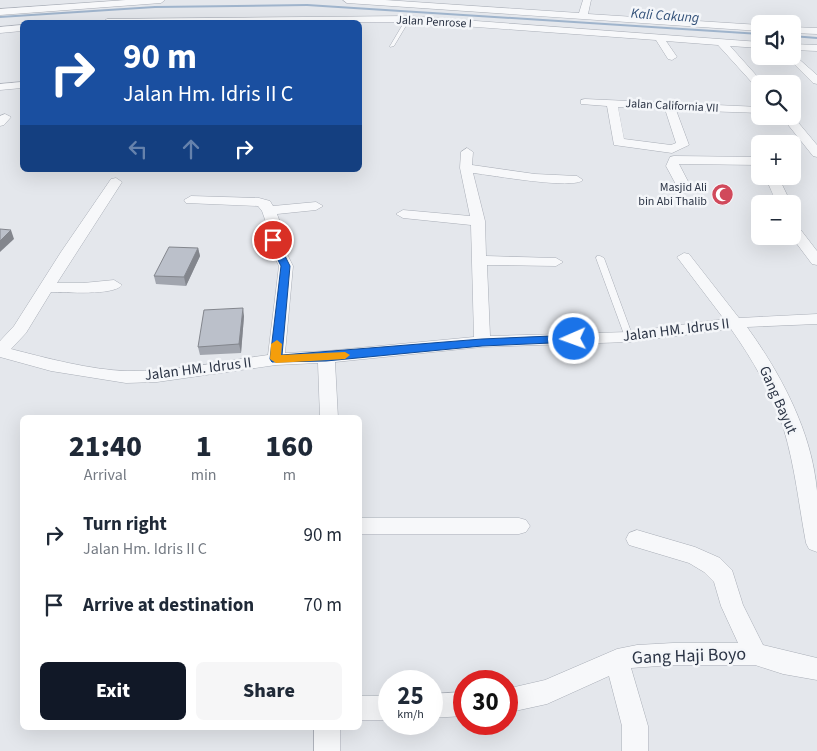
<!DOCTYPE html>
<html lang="en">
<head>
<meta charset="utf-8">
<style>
	:root { --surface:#fff; --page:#f6f6f7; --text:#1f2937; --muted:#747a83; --accent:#111827 }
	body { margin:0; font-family:"Source Sans 3",sans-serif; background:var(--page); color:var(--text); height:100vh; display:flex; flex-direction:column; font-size:19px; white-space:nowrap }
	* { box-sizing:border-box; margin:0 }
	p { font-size:16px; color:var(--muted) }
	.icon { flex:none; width:28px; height:28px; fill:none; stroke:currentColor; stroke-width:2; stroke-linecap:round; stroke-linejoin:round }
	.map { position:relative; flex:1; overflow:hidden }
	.details { position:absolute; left:20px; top:415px; width:342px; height:315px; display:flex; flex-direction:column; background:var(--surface); border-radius:8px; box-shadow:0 5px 20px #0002 }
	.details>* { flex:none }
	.hud { position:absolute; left:20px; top:20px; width:342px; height:152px; border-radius:8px; box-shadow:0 5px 20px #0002; background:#1a4fa0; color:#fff; overflow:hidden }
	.fabs { position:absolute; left:751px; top:15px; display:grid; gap:10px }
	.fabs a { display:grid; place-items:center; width:50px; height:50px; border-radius:8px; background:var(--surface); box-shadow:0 5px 20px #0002; font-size:25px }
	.speed { position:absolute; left:378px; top:670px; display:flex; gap:10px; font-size:25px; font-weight:700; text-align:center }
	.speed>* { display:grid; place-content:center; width:65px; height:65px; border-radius:50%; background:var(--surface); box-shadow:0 5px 20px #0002; line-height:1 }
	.speed small { font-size:12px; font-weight:400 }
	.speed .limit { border:8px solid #d22; background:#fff; color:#111 }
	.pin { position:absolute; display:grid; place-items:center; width:42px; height:42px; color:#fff; margin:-21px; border:2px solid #fff; border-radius:50%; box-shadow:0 1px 5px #0007 }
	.me { position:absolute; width:55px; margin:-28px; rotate:268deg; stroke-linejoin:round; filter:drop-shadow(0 0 4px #0008) }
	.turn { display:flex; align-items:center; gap:18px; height:105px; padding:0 20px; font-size:22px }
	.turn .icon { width:65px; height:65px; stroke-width:2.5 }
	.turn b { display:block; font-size:35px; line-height:42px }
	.lanes { display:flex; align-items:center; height:48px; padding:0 20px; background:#0003; justify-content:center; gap:25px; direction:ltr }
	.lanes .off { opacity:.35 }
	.eta { display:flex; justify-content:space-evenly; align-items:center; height:85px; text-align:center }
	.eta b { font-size:30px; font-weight:800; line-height:35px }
	.cta { display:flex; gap:10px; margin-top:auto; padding:10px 20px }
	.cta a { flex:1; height:58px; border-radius:8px; background:var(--accent); color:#fff; font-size:20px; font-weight:800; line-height:58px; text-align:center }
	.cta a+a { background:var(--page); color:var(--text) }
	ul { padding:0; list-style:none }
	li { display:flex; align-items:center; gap:15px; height:70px; padding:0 20px }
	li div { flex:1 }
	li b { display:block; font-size:19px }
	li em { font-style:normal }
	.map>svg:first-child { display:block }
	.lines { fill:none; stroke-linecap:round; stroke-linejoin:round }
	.stream { fill:#9fb4cc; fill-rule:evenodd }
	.service-casing { stroke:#a9aeb7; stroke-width:1 }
	.minor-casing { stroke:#a9aeb7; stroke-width:1 }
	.service { fill:#f7f8fa; fill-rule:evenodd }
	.minor { fill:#f7f8fa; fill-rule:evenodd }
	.wall { fill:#a1a5ae }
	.shaded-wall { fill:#83868d }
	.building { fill:#bbc0ca; stroke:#83868d }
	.route { fill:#1a73e8; stroke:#114b97 }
	.slow { fill:#f59e0b }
	.labels { text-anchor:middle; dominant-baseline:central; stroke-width:5; stroke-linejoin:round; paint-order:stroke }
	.far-street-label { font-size:12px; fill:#2b3445; stroke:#f4f6f9 }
	.far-poi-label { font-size:12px; fill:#2b3445; stroke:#f4f6f9; text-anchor:end }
	.far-water-label { font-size:14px; font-style:italic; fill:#34527a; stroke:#f4f6f9 }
	.street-label { font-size:15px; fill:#2b3445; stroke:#f4f6f9 }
	.near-street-label { font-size:18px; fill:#2b3445; stroke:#f4f6f9 }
</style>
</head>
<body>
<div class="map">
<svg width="817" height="751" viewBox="0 0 817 751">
	<rect width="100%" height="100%" fill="#e4e7ec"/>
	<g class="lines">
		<g class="stream">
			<polygon points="307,4 760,33 760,35 307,6 155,8 0,18 0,16 155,6"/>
			<polygon points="792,35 817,37 817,39 792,37"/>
		</g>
		<defs>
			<g id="service">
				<polygon points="408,18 410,19 394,46 390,47 390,46 406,19"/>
				<polygon points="597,256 600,256 604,258 633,337 632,339 629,340 625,337 596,258"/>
			</g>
			<g id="minor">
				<polygon points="126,0 165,0 161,3 0,15 0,9"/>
				<polygon points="343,0 385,0 579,13 583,0 591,0 588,14 760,25 760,31 347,3"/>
				<polygon points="408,16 760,42 760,48 730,46 764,84 760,84 760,88 756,87 718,45 666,41 677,57 672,60 668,59 656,40 408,22 102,22 107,19"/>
				<polygon points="22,25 22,31 0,33 0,27"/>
				<polygon points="792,27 817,28 817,34 792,33"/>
				<polygon points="792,44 817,45 817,51 792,50"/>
				<polygon points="792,53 817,75 817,84 813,83 788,58 787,56 792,56"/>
				<polygon points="22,82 22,88 0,90 0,84"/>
				<path d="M585,99L760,107V113L676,110L689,145L672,153L614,145L607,106L581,104V100ZM618,107L665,109L676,143L671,145L624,139Z"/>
				<polygon points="5,114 11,117 4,125 0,126 0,116"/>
				<polygon points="792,115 817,145 817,157 813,156 781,116"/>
				<path d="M467,148L473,152L472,165L535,174L577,176L583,180C574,190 491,175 473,173L485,221L486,256L556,258L563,262L556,266L487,265L490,336L629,332L724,319L677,257L684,253L689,254L739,318L817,314V324L747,327C781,374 812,432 817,491C817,511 817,532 817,552L809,549L806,543C799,506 795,467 784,430C772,393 753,360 731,329L629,342L482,347L335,362L338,418H320L318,363L276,365L157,382L126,383L51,371L0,357V341L14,326L61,252L111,179L116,178L122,182L57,283H83L114,280L122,285C114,296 65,292 51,292L26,333L11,349C46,358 91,370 127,371C174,372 222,361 268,355L279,266L266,240L267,225L262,211L258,206L186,203L184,200L191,196L259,198L270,201L273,206L316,202L323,206L316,210L277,214L281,225L280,240L293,266L285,353L326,351L474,337L471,225L403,218L396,214L403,210L470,216L460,168L461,152Z"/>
				<polygon points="674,156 760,157 760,165 679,164 692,189 685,193 680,192 666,166 670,157"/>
				<polygon points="765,176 778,176 788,197 784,204 770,204 774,197"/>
				<polygon points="792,224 797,225 817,251 817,265 812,264 791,236"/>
				<polygon points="360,518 519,518 526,520 530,526 526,532 519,534 360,534"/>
				<polygon points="637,530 695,547 720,558 732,570 743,605 763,645 817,658 817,680 783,674 755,665 673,665 631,668 648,726 648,751 622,751 622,726 609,676 547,704 506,713 506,689 545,680 617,649 637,645 673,643 738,643 721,606 714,582 704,572 689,563 629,545 626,539 629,533"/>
				<polygon points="464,692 464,716 431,718 431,694"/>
				<rect x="360" y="696" width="29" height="24"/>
				<rect x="314" y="728" width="26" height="23"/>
			</g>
		</defs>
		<use href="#service" class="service-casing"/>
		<use href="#minor" class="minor-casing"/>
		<use href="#service" class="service"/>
		<use href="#minor" class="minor"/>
	</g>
	<g class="wall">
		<polygon points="198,248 200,256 186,286 156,284 154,276"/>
		<polygon points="244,316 241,353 200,355 198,347"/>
	</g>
	<g class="shaded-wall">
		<polygon points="11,230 14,239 0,252 0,241"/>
		<polygon points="198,248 200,256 186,286 184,277"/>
		<polygon points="243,308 244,316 241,353 239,344"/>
	</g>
	<g class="building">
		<polygon points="0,229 11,230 0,241"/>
		<polygon points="169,247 198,248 184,277 154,276"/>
		<polygon points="243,308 239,344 198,347 204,310"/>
	</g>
	<polygon class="route" points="273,237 277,240 290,266 282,355 482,339 574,335 579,339 574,342 482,346 326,361 272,362 270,359 281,266 268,240"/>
	<polygon class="slow" points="277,340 282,344 281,355 345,352 350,355 345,359 276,363 270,359 271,344"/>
	<defs>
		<symbol id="mosque-disc" viewBox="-11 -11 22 22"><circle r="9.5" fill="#d1495b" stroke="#f4f6f9"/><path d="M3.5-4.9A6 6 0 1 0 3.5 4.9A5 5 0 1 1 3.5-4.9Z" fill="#fff"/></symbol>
	</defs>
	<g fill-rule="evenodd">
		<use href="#mosque-disc" x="710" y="182" width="25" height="25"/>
	</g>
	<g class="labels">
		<g class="far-street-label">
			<text transform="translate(434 22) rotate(3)">Jalan Penrose I</text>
			<text transform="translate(672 106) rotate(3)">Jalan California VII</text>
		</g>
		<g class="far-poi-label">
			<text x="707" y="187">Masjid Ali<tspan x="707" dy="14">bin Abi Thalib</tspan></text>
		</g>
		<g class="far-water-label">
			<text transform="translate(665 16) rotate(4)">Kali Cakung</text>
		</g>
		<g class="street-label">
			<text transform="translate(676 330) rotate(-7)">Jalan HM. Idrus II</text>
			<text transform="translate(198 369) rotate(-7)">Jalan HM. Idrus II</text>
			<text transform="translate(778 400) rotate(66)">Gang Bayut</text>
		</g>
		<g class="near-street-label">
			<text transform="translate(689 656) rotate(-2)">Gang Haji Boyo</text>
		</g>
	</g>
</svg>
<div class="fabs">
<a><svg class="icon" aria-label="sound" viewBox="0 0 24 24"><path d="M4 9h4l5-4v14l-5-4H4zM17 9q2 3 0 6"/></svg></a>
<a><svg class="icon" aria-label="search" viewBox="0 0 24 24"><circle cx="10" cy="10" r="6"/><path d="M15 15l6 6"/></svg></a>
<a>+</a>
<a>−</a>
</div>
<div class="speed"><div>25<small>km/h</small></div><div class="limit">30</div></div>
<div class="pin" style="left:273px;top:240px;background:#d93025"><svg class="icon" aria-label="arrive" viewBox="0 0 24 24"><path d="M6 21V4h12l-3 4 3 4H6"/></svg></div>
<svg class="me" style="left:574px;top:339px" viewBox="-20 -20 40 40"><circle r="17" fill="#1a73e8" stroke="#fff" stroke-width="3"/><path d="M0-11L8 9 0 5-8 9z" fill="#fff"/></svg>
<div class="hud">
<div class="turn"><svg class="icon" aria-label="right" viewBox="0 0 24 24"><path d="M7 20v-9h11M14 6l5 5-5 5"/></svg><div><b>90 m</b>Jalan Hm. Idris II C</div></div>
<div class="lanes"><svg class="icon off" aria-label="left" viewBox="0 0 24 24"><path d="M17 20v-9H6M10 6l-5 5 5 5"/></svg><svg class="icon off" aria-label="ahead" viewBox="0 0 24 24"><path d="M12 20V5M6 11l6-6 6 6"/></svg><svg class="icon" aria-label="right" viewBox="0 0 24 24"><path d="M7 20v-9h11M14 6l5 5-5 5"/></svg></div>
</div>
<section class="details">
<div class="eta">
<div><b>21:40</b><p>Arrival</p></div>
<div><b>1</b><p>min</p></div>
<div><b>160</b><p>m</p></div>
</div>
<ul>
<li><svg class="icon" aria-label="right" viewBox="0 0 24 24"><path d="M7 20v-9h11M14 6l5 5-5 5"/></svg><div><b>Turn right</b><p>Jalan Hm. Idris II C</p></div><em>90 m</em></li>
<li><svg class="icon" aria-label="arrive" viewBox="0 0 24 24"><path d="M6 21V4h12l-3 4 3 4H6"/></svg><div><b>Arrive at destination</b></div><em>70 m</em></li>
</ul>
<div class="cta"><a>Exit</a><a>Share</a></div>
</section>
</div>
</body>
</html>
